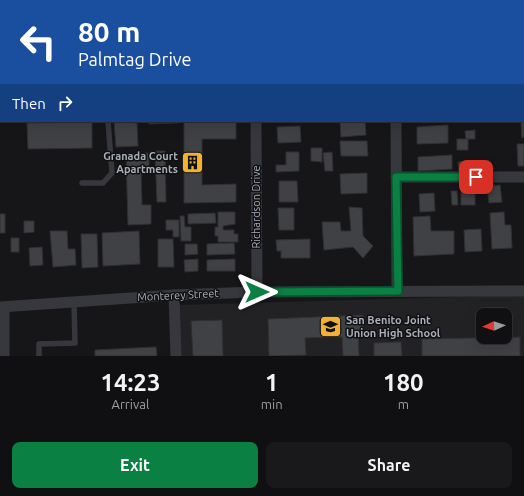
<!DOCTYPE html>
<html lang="en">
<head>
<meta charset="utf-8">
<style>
	:root { --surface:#101012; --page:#19191b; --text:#f1f3f6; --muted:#9c9d9f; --line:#303032; --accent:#0b8043 }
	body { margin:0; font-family:Ubuntu,sans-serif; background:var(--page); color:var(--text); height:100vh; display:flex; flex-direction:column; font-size:15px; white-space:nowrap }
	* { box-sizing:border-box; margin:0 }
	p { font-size:13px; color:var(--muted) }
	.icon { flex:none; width:22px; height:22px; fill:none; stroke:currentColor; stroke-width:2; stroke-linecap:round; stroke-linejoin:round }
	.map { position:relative; height:356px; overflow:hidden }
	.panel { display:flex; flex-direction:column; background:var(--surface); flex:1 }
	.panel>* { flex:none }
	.guide { position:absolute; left:0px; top:0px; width:524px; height:122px; box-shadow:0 4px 16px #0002,0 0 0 1px var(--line); background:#1a4fa0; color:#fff; overflow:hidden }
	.needle { width:26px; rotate:267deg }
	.buttons { position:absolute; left:476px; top:308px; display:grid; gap:8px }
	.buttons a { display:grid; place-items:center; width:36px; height:36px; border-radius:8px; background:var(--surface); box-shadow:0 4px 16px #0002,0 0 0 1px var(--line); font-size:20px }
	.pin { position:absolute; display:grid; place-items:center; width:34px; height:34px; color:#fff; margin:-17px; border-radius:8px; box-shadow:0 2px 6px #0006 }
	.me { position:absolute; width:44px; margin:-22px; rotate:90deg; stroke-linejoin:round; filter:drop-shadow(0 0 3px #0008) }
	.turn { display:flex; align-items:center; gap:14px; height:84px; padding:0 12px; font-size:18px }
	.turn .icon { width:52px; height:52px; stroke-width:2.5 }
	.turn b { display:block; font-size:28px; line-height:34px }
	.then { display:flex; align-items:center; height:38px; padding:0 12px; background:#0003; gap:8px; font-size:15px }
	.eta { display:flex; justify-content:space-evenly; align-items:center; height:68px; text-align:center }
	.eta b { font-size:24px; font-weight:600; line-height:28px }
	.action { display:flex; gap:8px; margin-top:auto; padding:8px 12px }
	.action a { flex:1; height:46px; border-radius:8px; background:var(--accent); color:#fff; font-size:16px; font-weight:600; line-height:46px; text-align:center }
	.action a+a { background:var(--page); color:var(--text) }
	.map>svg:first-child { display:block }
	.built { fill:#222225; fill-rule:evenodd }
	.building { fill:#404145; stroke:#303034 }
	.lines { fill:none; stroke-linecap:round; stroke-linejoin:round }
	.service { stroke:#37383d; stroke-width:5.5 }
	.minor { stroke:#37383d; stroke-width:11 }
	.secondary { stroke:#45474d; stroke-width:16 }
	.route-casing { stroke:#07532c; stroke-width:10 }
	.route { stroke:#0b8043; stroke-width:7 }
	.labels { text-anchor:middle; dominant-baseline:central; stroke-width:3; stroke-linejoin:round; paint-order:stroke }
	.poi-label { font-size:11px; font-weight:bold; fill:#a8adb8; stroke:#111113; text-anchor:end }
	.street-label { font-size:11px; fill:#a8adb8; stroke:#111113 }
</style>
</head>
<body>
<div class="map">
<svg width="524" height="356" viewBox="0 0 524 356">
	<rect width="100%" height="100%" fill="#161618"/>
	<path class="built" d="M524,295V356H179L177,305ZM483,315H505V337H483Z"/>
	<g class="building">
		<polygon points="523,22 524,22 523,57"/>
		<polygon points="114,121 137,123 138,146 116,147"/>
		<polygon points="149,121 178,121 178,123 149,124"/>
		<polygon points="184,121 236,121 236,139 202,139 202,185 236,184 236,202 184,203"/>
		<polygon points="340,121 365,121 366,135 341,137"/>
		<polygon points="521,121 524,121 524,137 522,138"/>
		<polygon points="92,122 92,148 28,149 27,123"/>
		<polygon points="448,125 448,143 417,144 417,127"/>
		<polygon points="300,126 301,142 278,143 277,127"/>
		<polygon points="475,130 475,139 466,139 465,131"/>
		<rect x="457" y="139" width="11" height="11"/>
		<polygon points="340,141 367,141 368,156 341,156"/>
		<polygon points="517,144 524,144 524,166 518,166"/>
		<polygon points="311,148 322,148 322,162 311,161"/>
		<polygon points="155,151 165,151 166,202 157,202"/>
		<polygon points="286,152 299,152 299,171 276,172 276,165 286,165"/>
		<polygon points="332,152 333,171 325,171 323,153"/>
		<polygon points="149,153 149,170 141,170 142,205 151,205 151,224 128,225 126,154"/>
		<polygon points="452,155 452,169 418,171 418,157"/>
		<polygon points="470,161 471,173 459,174 458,162"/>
		<polygon points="367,173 367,193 341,194 340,174"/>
		<polygon points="279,181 297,181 298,202 279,202"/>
		<polygon points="500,185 502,202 489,203 487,187"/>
		<rect x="461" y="189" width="14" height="16"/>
		<polygon points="451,191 457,191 458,205 452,205"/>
		<polygon points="434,193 435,211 420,212 419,194"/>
		<polygon points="349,207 362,208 363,236 373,246 363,258 353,247 324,250 322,222 340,222 341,231 351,231"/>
		<polygon points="278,208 294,208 294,230 279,230"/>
		<polygon points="218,212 235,212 235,224 223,226 223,230 234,230 234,234 238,234 238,242 218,242 218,236 215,236 215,227 218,227"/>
		<polygon points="504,212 505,225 511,225 512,248 492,249 490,213"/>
		<polygon points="215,213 216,223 188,224 188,214"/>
		<rect x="0" y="214" width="5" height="19"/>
		<polygon points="180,216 184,216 185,227 191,227 191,241 181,241"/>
		<polygon points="430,216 431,231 454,231 454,254 414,256 413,217"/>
		<polygon points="166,220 179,220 179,237 173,237 173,230 166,230"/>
		<polygon points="24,221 34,221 34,232 24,233"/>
		<polygon points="481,229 482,251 465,252 464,230"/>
		<polygon points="50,231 67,231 68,249 75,249 76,265 53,267"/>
		<polygon points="139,231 140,264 103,266 102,233"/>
		<polygon points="81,234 97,234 98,267 82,268"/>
		<rect x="11" y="238" width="8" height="14"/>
		<polygon points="158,239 173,239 174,267 158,267"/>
		<polygon points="310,239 310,258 281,258 281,251 277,251 276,240"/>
		<polygon points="234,243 235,254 207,255 207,244"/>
		<polygon points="185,244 197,244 198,254 185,255"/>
		<polygon points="42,247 43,265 30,266 29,248"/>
		<polygon points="198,259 198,271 185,272 184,260"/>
		<polygon points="235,259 235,271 207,271 207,260"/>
		<polygon points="363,315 363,331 358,331 359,356 343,356 342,337 305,338 306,355 269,356 268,319"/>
		<polygon points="222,320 223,356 193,356 191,321"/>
		<polygon points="520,337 520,356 422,356 422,339"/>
		<polygon points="401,342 402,356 374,356 374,343"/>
		<polygon points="156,347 157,356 95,356 95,350"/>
	</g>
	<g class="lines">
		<g class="service">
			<polyline points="93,0 93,1"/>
			<polyline points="82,183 103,183 112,173 108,121"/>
			<polyline points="39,356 39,344 75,343 74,302"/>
		</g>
		<g class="minor">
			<polyline points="396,0 396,1"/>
			<polyline points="255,1 255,0"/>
			<polyline points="256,121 257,292"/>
			<polyline points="396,121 397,291"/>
			<polyline points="396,177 524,177"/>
			<polyline points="174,295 176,356"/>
			<polyline points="0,307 174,295 257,292 524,291"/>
			<polyline points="4,307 4,356"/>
		</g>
		<g class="secondary">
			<polyline points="0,1 1,1"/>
			<polyline points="14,1 43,0"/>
		</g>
	</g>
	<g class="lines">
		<defs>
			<polyline id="route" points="257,292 398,291 396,177 476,177"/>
		</defs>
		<use href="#route" class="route-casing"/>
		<use href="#route" class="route"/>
	</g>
	<defs>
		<symbol id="building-square" viewBox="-11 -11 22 22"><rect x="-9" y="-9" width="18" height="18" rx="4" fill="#f2b134" stroke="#111113"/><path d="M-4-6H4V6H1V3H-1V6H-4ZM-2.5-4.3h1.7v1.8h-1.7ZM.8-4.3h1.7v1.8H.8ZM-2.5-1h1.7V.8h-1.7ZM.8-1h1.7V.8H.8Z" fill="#111"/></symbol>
		<symbol id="school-square" viewBox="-11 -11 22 22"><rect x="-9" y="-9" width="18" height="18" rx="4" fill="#f2b134" stroke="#111113"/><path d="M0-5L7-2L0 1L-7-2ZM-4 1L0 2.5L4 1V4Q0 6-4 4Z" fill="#111"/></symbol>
	</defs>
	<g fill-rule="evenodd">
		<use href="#building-square" x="180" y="150" width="25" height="25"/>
		<use href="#school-square" x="318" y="314" width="25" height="25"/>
	</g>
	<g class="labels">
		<g class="poi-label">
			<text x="178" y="156">Granada Court<tspan x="178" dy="13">Apartments</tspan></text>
			<text x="346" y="320" text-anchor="start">San Benito Joint<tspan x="346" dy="13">Union High School</tspan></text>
		</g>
		<g class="street-label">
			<text transform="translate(256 207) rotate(-90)">Richardson Drive</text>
			<text transform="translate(178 295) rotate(-3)">Monterey Street</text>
		</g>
	</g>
</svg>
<div class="buttons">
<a><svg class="needle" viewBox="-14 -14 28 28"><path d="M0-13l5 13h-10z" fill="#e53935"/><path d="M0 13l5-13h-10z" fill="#9c9d9f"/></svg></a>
</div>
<div class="pin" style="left:476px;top:177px;background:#d93025"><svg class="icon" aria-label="arrive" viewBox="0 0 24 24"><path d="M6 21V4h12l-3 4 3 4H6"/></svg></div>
<svg class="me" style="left:257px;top:292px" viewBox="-20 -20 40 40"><path d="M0-17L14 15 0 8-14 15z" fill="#0b8043" stroke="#fff" stroke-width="4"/></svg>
<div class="guide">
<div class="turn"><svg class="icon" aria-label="left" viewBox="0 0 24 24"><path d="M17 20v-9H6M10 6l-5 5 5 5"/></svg><div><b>80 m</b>Palmtag Drive</div></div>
<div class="then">Then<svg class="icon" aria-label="right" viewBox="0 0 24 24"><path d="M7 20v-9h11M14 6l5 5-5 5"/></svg></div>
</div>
</div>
<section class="panel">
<div class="eta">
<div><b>14:23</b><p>Arrival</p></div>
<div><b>1</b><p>min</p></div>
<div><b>180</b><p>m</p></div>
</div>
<div class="action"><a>Exit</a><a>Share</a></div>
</section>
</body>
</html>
